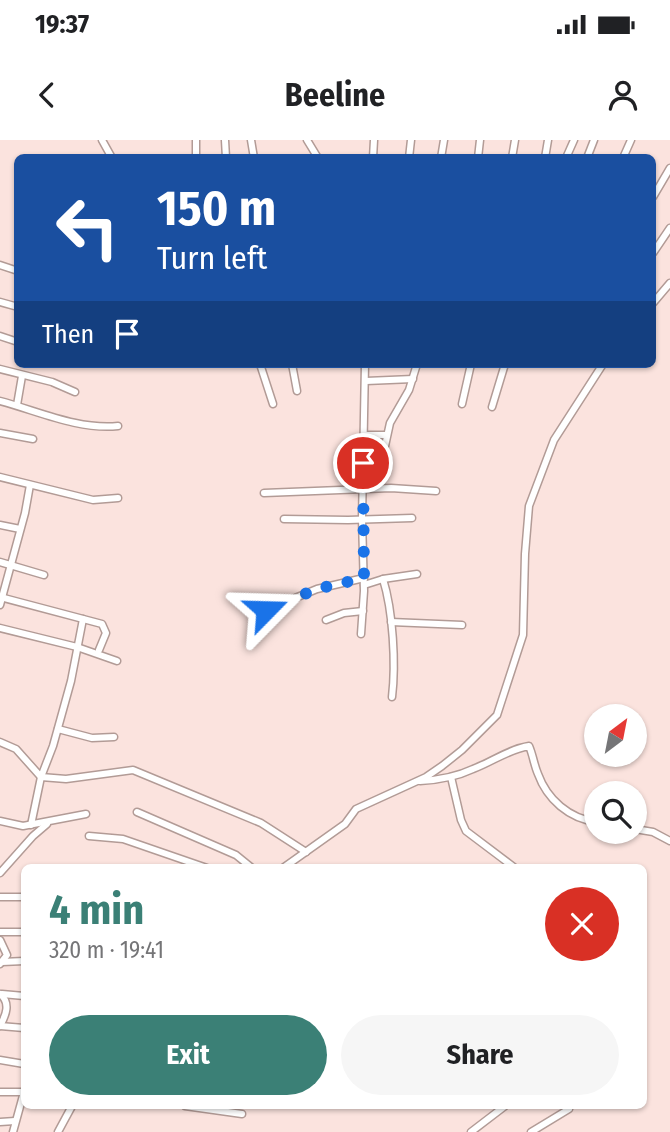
<!DOCTYPE html>
<html lang="en">
<head>
<meta charset="utf-8">
<style>
	:root { --surface:#fff; --page:#f6f6f6; --text:#202124; --muted:#757577; --accent:#3b8076 }
	body { margin:0; font-family:"Fira Sans Condensed",sans-serif; background:var(--page); color:var(--text); height:100vh; display:flex; flex-direction:column; font-size:26px; white-space:nowrap }
	* { box-sizing:border-box; margin:0 }
	p { font-size:23px; color:var(--muted) }
	.icon { flex:none; width:38px; height:38px; fill:none; stroke:currentColor; stroke-width:2; stroke-linecap:round; stroke-linejoin:round }
	.map { position:relative; flex:1; overflow:hidden }
	.panel { position:absolute; left:21px; top:724px; width:626px; height:245px; display:flex; flex-direction:column; background:var(--surface); border-radius:10px; box-shadow:0 2px 5px #0004 }
	.panel>* { flex:none }
	.banner { position:absolute; left:14px; top:14px; width:642px; height:214px; border-radius:10px; box-shadow:0 2px 5px #0004; background:#1a4fa0; color:#fff; overflow:hidden }
	.needle { width:46px; rotate:32deg }
	.tools { position:absolute; left:584px; top:564px; display:grid; gap:14px }
	.tools a { display:grid; place-items:center; width:63px; height:63px; border-radius:50%; background:var(--surface); box-shadow:0 2px 5px #0004; font-size:35px }
	.pin { position:absolute; display:grid; place-items:center; width:60px; height:60px; color:#fff; margin:-30px; border:4px solid #fff; border-radius:50%; box-shadow:0 2px 7px #0007 }
	.me { position:absolute; width:77px; margin:-38px; rotate:68deg; stroke-linejoin:round; filter:drop-shadow(0 0 5px #0008) }
	.turn { display:flex; align-items:center; gap:24px; height:147px; padding:0 28px; font-size:32px }
	.turn .icon { width:91px; height:91px; stroke-width:2.5 }
	.turn b { display:block; font-size:49px; line-height:60px }
	.then { display:flex; align-items:center; height:66px; padding:0 28px; background:#0003; gap:14px; font-size:26px }
	.round { display:grid; place-items:center; flex:none; width:74px; height:74px; border-radius:37px; background:var(--page) }
	.overview { display:flex; align-items:center; justify-content:space-between; height:119px; padding:0 28px }
	h1 { font-size:42px; font-weight:700; line-height:52px; color:var(--accent) }
	.primary-button { display:flex; gap:14px; margin-top:auto; padding:14px 28px }
	.primary-button a { flex:1; height:80px; border-radius:42px; background:var(--accent); color:#fff; font-size:28px; font-weight:700; line-height:80px; text-align:center }
	.primary-button a+a { background:var(--page); color:var(--text) }
	.status { display:flex; justify-content:space-between; align-items:center; height:49px; padding:0 35px; background:var(--surface); direction:ltr }
	.status svg { height:19px; fill:currentColor }
	header { display:flex; justify-content:space-between; align-items:center; height:91px; padding:0 28px; background:var(--surface); font-size:32px; font-weight:700 }
	.map>svg:first-child { display:block }
	.lines { fill:none; stroke-linecap:round; stroke-linejoin:round }
	.minor-casing { stroke:#b29b96; stroke-width:9 }
	.minor { stroke:#fff; stroke-width:6 }
	.route { stroke:#1a73e8; stroke-width:12; stroke-dasharray:0 21.6 }
</style>
</head>
<body>
<div class="status"><b>19:37</b><svg viewBox="0 0 49 12"><path d="M0 12V9h3v3zM5 12V6h3v6zM10 12V3h3v9zM15 12V0h3v12zM26 1h20v11H26zM47 4h2v5h-2z"/></svg></div>
<header><svg class="icon" aria-label="back" viewBox="0 0 24 24"><path d="M15 5l-7 7 7 7"/></svg>Beeline<svg class="icon" aria-label="person" viewBox="0 0 24 24"><circle cx="12" cy="8" r="4"/><path d="M4 21q1-7 8-7t8 7"/></svg></header>
<div class="map">
<svg width="670" height="992" viewBox="0 0 670 992">
	<rect width="100%" height="100%" fill="#fbe3de"/>
	<g class="lines">
		<defs>
			<g id="minor">
				<polyline points="102,0 112,18"/>
				<polyline points="196,0 196,18"/>
				<polyline points="225,0 226,18"/>
				<polyline points="251,0 254,18"/>
				<polyline points="307,0 318,18"/>
				<polyline points="373,18 374,0"/>
				<polyline points="409,18 411,0"/>
				<polyline points="441,18 444,0"/>
				<polyline points="478,18 480,0"/>
				<polyline points="512,18 515,0"/>
				<polyline points="545,18 548,0"/>
				<polyline points="566,18 574,0"/>
				<polyline points="587,18 594,0"/>
				<polyline points="623,18 631,0"/>
				<polyline points="653,57 670,28"/>
				<polyline points="653,113 670,88"/>
				<polyline points="0,125 18,131"/>
				<polyline points="0,162 18,167"/>
				<polyline points="653,163 670,143"/>
				<polyline points="0,196 18,202"/>
				<polyline points="260,224 273,264"/>
				<polyline points="292,224 297,251"/>
				<polyline points="0,229 52,242 75,252"/>
				<polyline points="366,241 413,239"/>
				<path d="M0,261C38,271 78,290 118,286"/>
				<polyline points="462,264 471,224"/>
				<polyline points="17,265 22,236"/>
				<polyline points="492,267 505,224"/>
				<polyline points="0,293 33,299"/>
				<polyline points="364,295 386,295"/>
				<polyline points="363,323 375,321 385,306 390,283 409,250 417,224"/>
				<polyline points="0,337 93,360 118,358"/>
				<polyline points="264,353 391,348 436,351"/>
				<polyline points="284,379 348,380 412,378"/>
				<polyline points="0,385 20,389"/>
				<polyline points="0,422 44,435"/>
				<path d="M383,439C393,471 396,524 392,557"/>
				<polyline points="364,445 383,439 417,434"/>
				<polyline points="0,457 102,484 106,493 99,510"/>
				<polyline points="0,465 25,373 30,345"/>
				<polyline points="266,470 317,449 364,438"/>
				<polyline points="326,480 344,473 363,471"/>
				<polyline points="391,482 462,485"/>
				<polyline points="0,488 77,507 117,521"/>
				<polyline points="361,494 364,451 362,379 365,224"/>
				<polyline points="58,589 92,598 114,597"/>
				<polyline points="0,602 16,609 41,637 66,639 133,630 261,683 306,712"/>
				<polyline points="451,637 461,680 466,691 515,728"/>
				<path d="M420,641C439,640 456,637 473,629C492,622 509,609 529,606C533,615 534,625 538,634C547,659 569,679 597,682"/>
				<polyline points="137,672 236,715 252,728"/>
				<polyline points="0,681 23,686 86,674"/>
				<polyline points="31,685 41,637 53,606 71,541 83,479"/>
				<polyline points="635,689 653,692 670,701"/>
				<polyline points="89,696 123,699 207,728"/>
				<polyline points="283,728 345,684 356,669 426,637 442,626 462,610 497,575 523,495 525,414 529,366 554,300 603,224"/>
				<polyline points="0,733 33,696 47,684"/>
				<polyline points="0,757 24,757"/>
				<polyline points="0,792 24,792"/>
				<polyline points="0,800 7,815 0,824"/>
				<polyline points="2,822 24,821"/>
				<path d="M0,854C11,863 6,875 0,886"/>
				<polyline points="2,854 24,856"/>
				<polyline points="0,886 24,888"/>
				<polyline points="0,920 24,924"/>
				<polyline points="0,952 24,952"/>
				<polyline points="185,966 242,974"/>
				<polyline points="0,982 15,981"/>
				<polyline points="13,992 24,952"/>
				<polyline points="58,992 72,966"/>
				<polyline points="471,992 505,966"/>
				<polyline points="531,992 569,969"/>
			</g>
		</defs>
		<use href="#minor" class="minor-casing"/>
		<use href="#minor" class="minor"/>
	</g>
	<g class="lines">
		<polyline class="route" points="266,470 317,449 364,438 363,323"/>
	</g>
</svg>
<div class="tools">
<a><svg class="needle" viewBox="-14 -14 28 28"><path d="M0-13l5 13h-10z" fill="#e53935"/><path d="M0 13l5-13h-10z" fill="#757577"/></svg></a>
<a><svg class="icon" aria-label="search" viewBox="0 0 24 24"><circle cx="10" cy="10" r="6"/><path d="M15 15l6 6"/></svg></a>
</div>
<div class="pin" style="left:363px;top:323px;background:#d93025"><svg class="icon" aria-label="arrive" viewBox="0 0 24 24"><path d="M6 21V4h12l-3 4 3 4H6"/></svg></div>
<svg class="me" style="left:266px;top:470px" viewBox="-20 -20 40 40"><path d="M0-17L14 15 0 8-14 15z" fill="#1a73e8" stroke="#fff" stroke-width="4"/></svg>
<div class="banner">
<div class="turn"><svg class="icon" aria-label="left" viewBox="0 0 24 24"><path d="M17 20v-9H6M10 6l-5 5 5 5"/></svg><div><b>150 m</b>Turn left</div></div>
<div class="then">Then<svg class="icon" aria-label="arrive" viewBox="0 0 24 24"><path d="M6 21V4h12l-3 4 3 4H6"/></svg></div>
</div>
<section class="panel">
<div class="overview"><div><h1>4 min</h1><p>320 m · 19:41</p></div><a class="round" style="background:#d93025;color:#fff"><svg class="icon" aria-label="close" viewBox="0 0 24 24"><path d="M6 6l12 12M18 6L6 18"/></svg></a></div>
<div class="primary-button"><a>Exit</a><a>Share</a></div>
</section>
</div>
</body>
</html>
